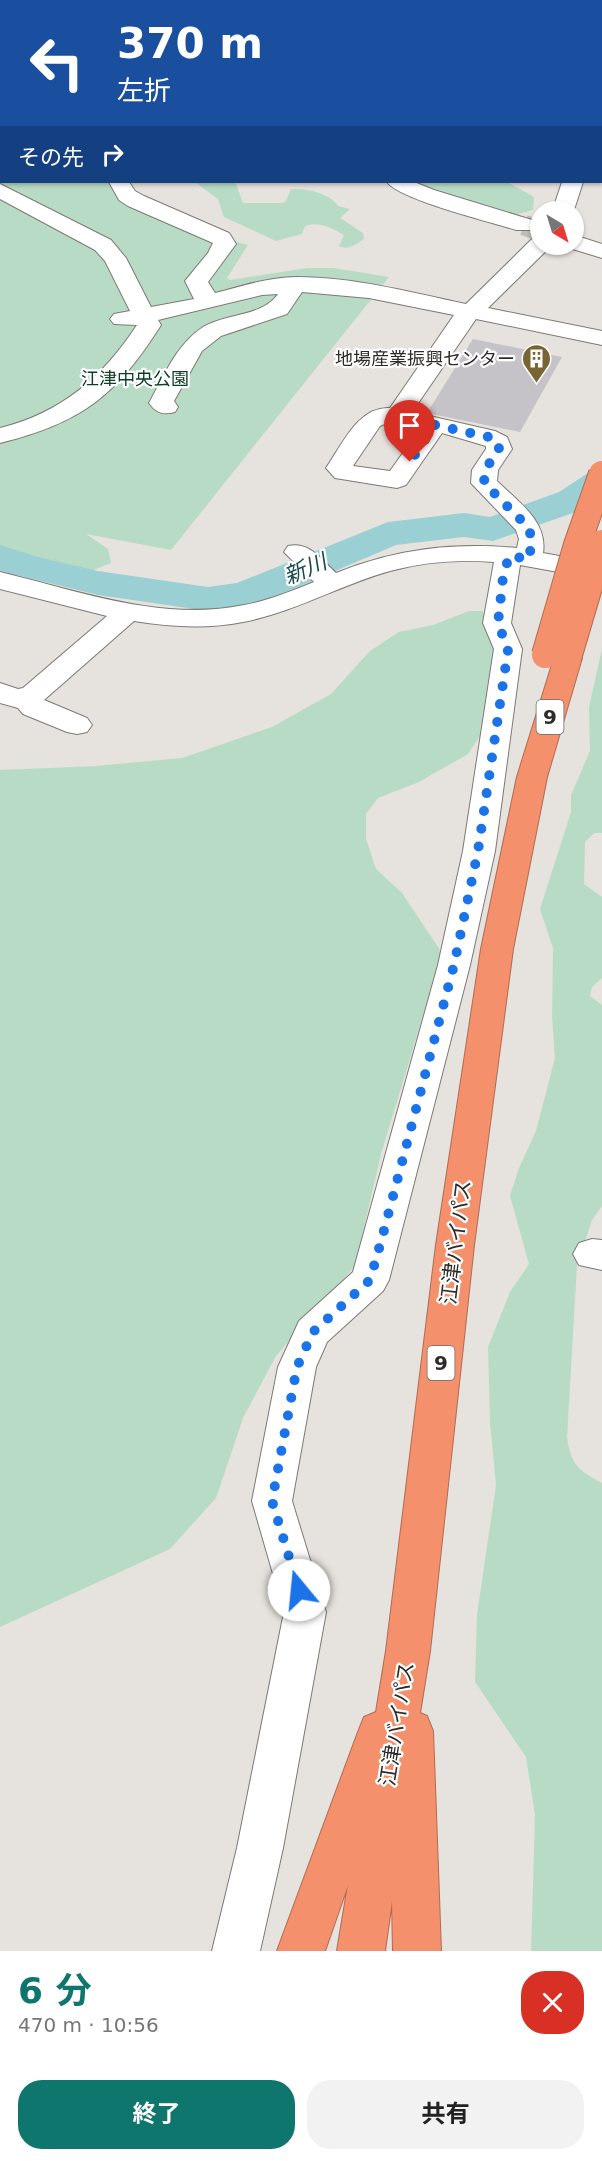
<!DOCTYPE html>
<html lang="ja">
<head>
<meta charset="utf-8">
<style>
	:root { --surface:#fff; --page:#f2f2f2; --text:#222; --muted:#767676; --accent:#0f766e }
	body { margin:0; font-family:"DejaVu Sans","Noto Sans JP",sans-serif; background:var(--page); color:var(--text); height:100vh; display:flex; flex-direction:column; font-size:22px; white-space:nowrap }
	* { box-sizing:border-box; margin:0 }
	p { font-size:20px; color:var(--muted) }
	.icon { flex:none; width:33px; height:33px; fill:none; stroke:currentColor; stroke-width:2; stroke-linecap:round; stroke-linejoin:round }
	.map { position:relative; height:1951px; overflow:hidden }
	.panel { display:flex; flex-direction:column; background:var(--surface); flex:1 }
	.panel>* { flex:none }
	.hud { position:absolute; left:0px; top:0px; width:603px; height:183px; box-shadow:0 2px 4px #0004; background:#1a4fa0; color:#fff; overflow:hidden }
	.needle { width:39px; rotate:142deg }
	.buttons { position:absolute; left:530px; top:201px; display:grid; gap:12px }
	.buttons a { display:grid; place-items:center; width:54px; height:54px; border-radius:50%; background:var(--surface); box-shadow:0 2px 4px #0004; font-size:30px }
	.pin { position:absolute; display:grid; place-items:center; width:51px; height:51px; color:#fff; margin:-62px -26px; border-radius:50% 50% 50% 0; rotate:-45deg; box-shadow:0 0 6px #0007 }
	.pin .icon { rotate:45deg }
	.me { position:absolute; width:66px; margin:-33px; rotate:343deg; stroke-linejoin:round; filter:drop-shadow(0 0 4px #0008) }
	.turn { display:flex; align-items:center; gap:21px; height:126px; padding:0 18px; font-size:27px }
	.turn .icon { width:78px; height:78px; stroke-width:2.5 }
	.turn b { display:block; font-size:42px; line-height:51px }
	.then { display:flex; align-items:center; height:57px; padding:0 18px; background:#0003; gap:12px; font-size:22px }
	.round { display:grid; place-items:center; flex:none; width:63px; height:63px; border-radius:24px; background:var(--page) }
	.overview { display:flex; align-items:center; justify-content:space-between; height:102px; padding:0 18px }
	h1 { font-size:36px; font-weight:700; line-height:45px; color:var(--accent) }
	.button { display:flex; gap:12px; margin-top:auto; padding:12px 18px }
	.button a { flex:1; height:69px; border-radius:24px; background:var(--accent); color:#fff; font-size:24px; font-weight:700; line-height:69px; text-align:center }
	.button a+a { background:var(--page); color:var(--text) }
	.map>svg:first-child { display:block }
	.green { fill:#b8dbc6 }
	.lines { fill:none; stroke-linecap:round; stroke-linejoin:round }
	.river { fill:#9ad0d3; fill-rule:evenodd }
	.building { fill:#c5c3c8 }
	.minor-tunnel { stroke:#c1beb9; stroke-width:21; stroke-dasharray:21 10; stroke-linecap:butt }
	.minor-casing { stroke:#7d7975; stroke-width:2 }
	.highway-casing { stroke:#af6d54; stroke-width:2 }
	.minor { fill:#fff; fill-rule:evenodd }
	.highway { fill:#f4906b; fill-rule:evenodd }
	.highway-bridge-casing { stroke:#af6d54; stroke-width:28; stroke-linecap:butt }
	.highway-bridge { stroke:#f4906b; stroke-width:26 }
	.route { stroke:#1a73e8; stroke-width:10; stroke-dasharray:0 18 }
	.labels { text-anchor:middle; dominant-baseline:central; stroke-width:4.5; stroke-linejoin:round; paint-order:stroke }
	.far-poi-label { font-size:18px; fill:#2e2c2a; stroke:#fff; text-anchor:end }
	.far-park-label { font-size:18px; fill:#0c4027; stroke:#fff }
	.shield { fill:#fff; stroke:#6d6b6a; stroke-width:1.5 }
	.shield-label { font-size:20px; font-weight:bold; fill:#2e2c2a }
	.street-label { font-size:21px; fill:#2e2c2a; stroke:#fff }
	.water-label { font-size:22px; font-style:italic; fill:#18494b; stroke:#fff }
</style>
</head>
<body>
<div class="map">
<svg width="602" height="1951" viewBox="0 0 602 1951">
	<rect width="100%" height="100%" fill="#e6e2dd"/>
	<g class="green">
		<polygon points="0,0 132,0 2,2 2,182 126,182 137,196 233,241 248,245 227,278 230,280 308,268 333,268 389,277 171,550 86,534 108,549 111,563 86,573 50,568 0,550"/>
		<path d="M195,182H232L236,184L243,203H282L286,201L291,189C306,188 330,193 338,206L350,209L340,218L363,233L364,239C356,244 348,251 339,246L344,235C332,228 319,221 305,226L302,234L276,241L224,217L218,199Z"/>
		<polygon points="409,182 507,182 534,197 533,210 511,216"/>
		<polygon points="469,611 482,611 488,621 497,653 485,728 468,754 419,782 378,798 366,814 366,839 376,869 402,893 442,953 381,1154 355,1266 276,1356 243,1418 216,1498 170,1549 0,1627 0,770 96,766 182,758 272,727 331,694 370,651 399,632 433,625"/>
		<path d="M602,649V833H594L585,842L584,884L602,897V978L592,987L590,996L602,1005V1206L592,1220L577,1266L567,1437C571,1465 578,1470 602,1483V1951H531L535,1815L526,1757L475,1682L477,1615L496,1485L490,1422L488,1347L510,1292L529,1264L510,1196L519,1168L536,1131L555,1058L552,1017L553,948L540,909L571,812V795L590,751L589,707Z"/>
	</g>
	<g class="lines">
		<polygon class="river" points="602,469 602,498 587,508 493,541 464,537 396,545 260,603 208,611 98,595 0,571 0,545 38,557 98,571 208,587 237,583 388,522 464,513 490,517 559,492 588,473"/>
	</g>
	<polygon class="building" points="473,339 562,357 520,432 427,413"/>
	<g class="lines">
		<polyline class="minor-tunnel" points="524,225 540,231"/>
		<defs>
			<g id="minor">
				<polygon points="130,0 148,0 129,2"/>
				<polygon points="311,0 330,0 331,2 312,2"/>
				<path d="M109,182H129L135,191L144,196L229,233L236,244L208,282L215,293C242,286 270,277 297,277C353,277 410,292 466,304L532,239L540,237V244H551L548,249L488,308L602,331V345L476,319L412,412L495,431L507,437L512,449L498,470L497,481C518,502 548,521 543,553L602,564V580L520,565L511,623L522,649L495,851L470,965L389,1280L383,1291L327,1342L316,1367L292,1501L326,1612L283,1848L260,1951H212L237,1848L284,1612L252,1501L278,1367L299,1321L353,1272L438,965L463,851L494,649L483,623L494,562C459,559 423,562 390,571C340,585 295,612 243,622C208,629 170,627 134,621L44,700L87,718L92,725L87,732L77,734L67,732L23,714L18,708L0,703V683L18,689L23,688L107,616L0,589V572C79,591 162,622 244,605C268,601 291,591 314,582L284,552L288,546C309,541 321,559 336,573C395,549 453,542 517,548L519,539L516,530L471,483L472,470L486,449V446L442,433L406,485L397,488L335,478L326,468C342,445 358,406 390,408L454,315L369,298L302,292L287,314L221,336L202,351L174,401L178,407L175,412C163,415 156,413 149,403C164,376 176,345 203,327C226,313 262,317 278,294L262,295L158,320L161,325C116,396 81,423 0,443V428C61,413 103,377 137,325L114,324L110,319L114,314L130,311L105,261L95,250L0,199V184L111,240L126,258L151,307L194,299L185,281L208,253L213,243L128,206L119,200ZM387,423L420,429L390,471L353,466L380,426Z"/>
				<path d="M387,182H414L434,190L532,220L535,225L532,230H516C492,222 400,200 387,182Z"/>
				<polygon points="562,182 583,182 573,213 552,212"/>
				<polygon points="574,235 602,244 602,258 566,247 565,244 573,244"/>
				<polygon points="592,1239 602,1240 602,1270 579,1265 573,1254 579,1243"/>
			</g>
			<polygon id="highway" points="568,649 578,652 582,658 547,777 513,949 474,1245 430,1651 420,1713 427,1716 433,1731 441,1951 393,1951 392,1901 385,1951 337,1951 348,1885 325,1951 277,1951 358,1732 364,1717 376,1712 386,1651 436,1245 481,949 517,777 554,658 558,652"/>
		</defs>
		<use href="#minor" class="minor-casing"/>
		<use href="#highway" class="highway-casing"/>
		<use href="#minor" class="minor"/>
		<use href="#highway" class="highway"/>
		<defs>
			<g id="highway-bridge">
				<polyline points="545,655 577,545 602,474"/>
				<polyline points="568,658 602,543"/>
			</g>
		</defs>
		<use href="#highway-bridge" class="highway-bridge-casing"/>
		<use href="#highway-bridge" class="highway-bridge"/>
	</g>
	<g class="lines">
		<polyline class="route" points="299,1590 272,1501 297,1367 313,1332 370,1280 382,1238 454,965 478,851 508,650 498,623 503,577 509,556 529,559 532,539 528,527 484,483 485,470 499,449 498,442 493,438 435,425 410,462"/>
	</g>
	<defs>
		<symbol id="building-pin" viewBox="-11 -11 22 30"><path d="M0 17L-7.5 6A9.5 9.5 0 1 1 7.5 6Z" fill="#786534" stroke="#fff"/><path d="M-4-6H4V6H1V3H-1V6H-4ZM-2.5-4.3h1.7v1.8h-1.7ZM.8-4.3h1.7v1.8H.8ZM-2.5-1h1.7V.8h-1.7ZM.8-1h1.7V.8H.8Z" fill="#fff"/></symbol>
	</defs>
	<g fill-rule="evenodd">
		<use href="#building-pin" x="520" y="342" width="33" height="45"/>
	</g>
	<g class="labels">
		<g class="far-poi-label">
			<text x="515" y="358">地場産業振興センター</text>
		</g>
		<g class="far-park-label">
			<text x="135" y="378">江津中央公園</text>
		</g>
		<g class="shield">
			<rect x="536.5" y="700" width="27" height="34" rx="4.5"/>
			<rect x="427.5" y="1346" width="27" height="34" rx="4.5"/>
		</g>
		<g class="shield-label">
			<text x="550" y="717">9</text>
			<text x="441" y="1363">9</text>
		</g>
		<g class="street-label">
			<text transform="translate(456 1242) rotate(-83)">江津バイパス</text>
			<text transform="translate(397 1724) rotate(-81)">江津バイパス</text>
		</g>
		<g class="water-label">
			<text transform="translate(305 569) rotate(-23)">新川</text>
		</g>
	</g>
</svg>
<div class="buttons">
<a><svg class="needle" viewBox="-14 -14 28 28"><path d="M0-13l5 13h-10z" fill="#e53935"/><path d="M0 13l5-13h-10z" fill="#767676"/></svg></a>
</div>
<div class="pin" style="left:410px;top:462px;background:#d93025"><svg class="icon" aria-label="arrive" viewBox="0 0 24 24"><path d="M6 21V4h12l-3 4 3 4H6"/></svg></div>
<svg class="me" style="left:299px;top:1590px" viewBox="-20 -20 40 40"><circle r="19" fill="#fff"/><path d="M0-13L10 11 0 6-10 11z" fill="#1a73e8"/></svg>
<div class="hud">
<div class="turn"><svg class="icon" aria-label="left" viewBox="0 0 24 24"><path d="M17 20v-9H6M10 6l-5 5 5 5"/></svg><div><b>370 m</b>左折</div></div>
<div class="then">その先<svg class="icon" aria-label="right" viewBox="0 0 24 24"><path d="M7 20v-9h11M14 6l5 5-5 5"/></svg></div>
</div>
</div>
<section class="panel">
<div class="overview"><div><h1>6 分</h1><p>470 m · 10:56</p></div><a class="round" style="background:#d93025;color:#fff"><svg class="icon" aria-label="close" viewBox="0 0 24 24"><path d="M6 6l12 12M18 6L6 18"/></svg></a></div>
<div class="button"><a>終了</a><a>共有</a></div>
</section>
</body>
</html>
